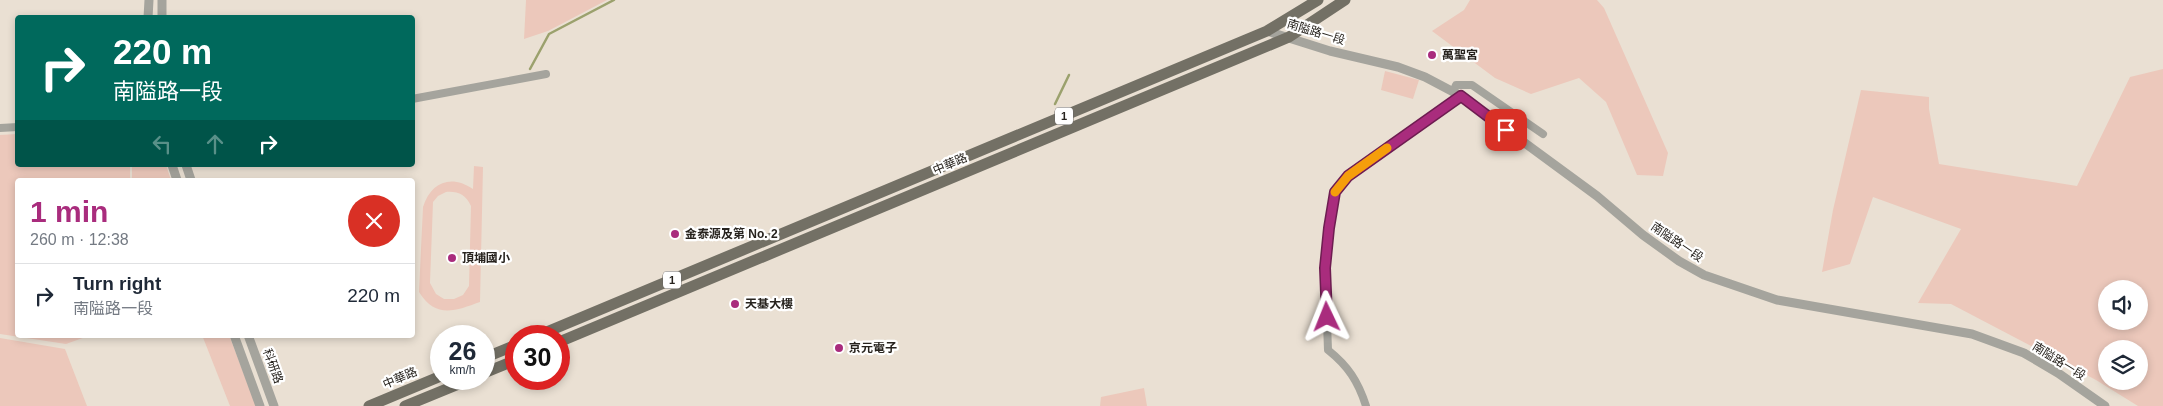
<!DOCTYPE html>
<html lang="en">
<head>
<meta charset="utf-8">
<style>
	:root { --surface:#fff; --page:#f6f6f7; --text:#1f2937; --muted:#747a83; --line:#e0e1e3; --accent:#a92c7d }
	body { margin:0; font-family:Helvetica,"Noto Sans TC",sans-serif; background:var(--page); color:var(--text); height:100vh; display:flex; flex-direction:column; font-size:19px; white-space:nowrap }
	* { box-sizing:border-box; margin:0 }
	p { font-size:16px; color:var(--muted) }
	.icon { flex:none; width:28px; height:28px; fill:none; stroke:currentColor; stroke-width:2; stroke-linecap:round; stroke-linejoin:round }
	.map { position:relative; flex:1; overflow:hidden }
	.drawer { position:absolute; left:15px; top:178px; width:400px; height:160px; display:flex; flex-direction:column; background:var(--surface); border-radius:5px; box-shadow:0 2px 8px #0003 }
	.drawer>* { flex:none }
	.hud { position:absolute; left:15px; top:15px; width:400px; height:152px; border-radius:5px; box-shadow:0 2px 8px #0003; background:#00695c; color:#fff; overflow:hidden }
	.tools { position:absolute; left:2098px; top:280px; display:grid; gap:10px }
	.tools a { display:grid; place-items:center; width:50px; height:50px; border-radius:50%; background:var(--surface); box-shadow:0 2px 8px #0003; font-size:25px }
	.speed { position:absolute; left:430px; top:325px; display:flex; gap:10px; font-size:25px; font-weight:700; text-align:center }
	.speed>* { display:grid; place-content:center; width:65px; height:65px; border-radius:50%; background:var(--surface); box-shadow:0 2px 8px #0003; line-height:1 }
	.speed small { font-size:12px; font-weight:400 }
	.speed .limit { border:8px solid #d22; background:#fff; color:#111 }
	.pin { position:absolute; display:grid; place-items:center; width:42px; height:42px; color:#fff; margin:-21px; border-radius:10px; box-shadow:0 2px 8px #0006 }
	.me { position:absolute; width:55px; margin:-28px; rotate:358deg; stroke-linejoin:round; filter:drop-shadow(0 0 4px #0008) }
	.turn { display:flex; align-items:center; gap:18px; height:105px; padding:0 15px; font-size:22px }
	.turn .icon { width:65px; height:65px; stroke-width:2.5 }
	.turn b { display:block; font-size:35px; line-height:42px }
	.lanes { display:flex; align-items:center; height:48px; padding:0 15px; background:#0003; justify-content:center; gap:25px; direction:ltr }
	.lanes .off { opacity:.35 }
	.round { display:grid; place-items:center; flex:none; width:52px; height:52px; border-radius:26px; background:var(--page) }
	.head { display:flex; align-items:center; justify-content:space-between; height:85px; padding:0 15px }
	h1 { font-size:30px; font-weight:700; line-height:38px; color:var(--accent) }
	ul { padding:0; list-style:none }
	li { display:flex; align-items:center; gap:15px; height:65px; padding:0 15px; border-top:1px solid var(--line) }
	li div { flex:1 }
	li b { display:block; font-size:19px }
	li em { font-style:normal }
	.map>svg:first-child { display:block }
	.green { fill:#ecc8bb; fill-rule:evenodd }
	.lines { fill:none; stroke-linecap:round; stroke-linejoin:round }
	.stream { stroke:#9ba16d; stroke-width:2.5 }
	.minor { stroke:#a5a49d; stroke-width:8 }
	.tertiary { stroke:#a5a49d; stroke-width:9 }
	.primary { stroke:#737065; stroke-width:11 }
	.route-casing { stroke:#6e1d51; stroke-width:12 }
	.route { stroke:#a92c7d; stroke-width:9 }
	.slow { stroke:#f59e0b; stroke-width:9 }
	.poi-dot { fill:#a92c7d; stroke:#fff; stroke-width:2 }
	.labels { text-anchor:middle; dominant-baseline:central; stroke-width:4.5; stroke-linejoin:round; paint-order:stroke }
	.shield { fill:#fff; stroke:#686562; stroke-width:1 }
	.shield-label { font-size:11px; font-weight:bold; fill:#27231e }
	.street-label { font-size:12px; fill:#27231e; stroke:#fff }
	.poi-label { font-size:12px; font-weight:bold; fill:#27231e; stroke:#fff; text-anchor:start }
</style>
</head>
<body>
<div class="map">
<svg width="2163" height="406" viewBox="0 0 2163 406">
	<rect width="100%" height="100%" fill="#eae0d3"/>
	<g class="green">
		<polygon points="526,0 607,0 548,31 524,39"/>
		<polygon points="1470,0 1597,0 1604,8 1668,153 1663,176 1637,175 1606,102 1579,78 1531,94 1495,78 1432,31 1464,10"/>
		<path d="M2163,69V406H2138L2096,380L1951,304L1918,303L1961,229L1873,197L1850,264L1822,272L1833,210L1861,90L1929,97V109L1939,164L2077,186L2130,77ZM2106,289H2139V321H2106ZM2106,349H2139V381H2106Z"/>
		<polygon points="1385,71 1419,80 1413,99 1381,90"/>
		<polygon points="17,134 18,165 130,165 130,180 18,180 18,335 91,335 66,344 0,334 0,135"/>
		<polygon points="132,165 166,165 171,180 132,180"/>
		<path d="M474,166L483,167L480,302C455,311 436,319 419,292L423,207C431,182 451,174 473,189ZM446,192C458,191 466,195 471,206L469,286L463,295L454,299H444L436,294L430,283L433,202L438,196Z"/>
		<polygon points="202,335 229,335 256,406 230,406"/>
		<polygon points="0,338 65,349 87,406 0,406"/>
		<polygon points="1144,388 1147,406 1100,406 1101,397"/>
	</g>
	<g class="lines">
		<g class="stream">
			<polyline points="530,69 549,34 614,0"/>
			<polyline points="1055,104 1069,75"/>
		</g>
		<g class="minor">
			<polyline points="1453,92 1456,85 1472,85 1543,134"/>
			<polyline points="412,99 546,74"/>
			<polyline points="0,128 18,127"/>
			<path d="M1366,406C1358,381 1348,366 1328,350L1325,268L1329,228L1335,192L1348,176L1461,96"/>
		</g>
		<g class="tertiary">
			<polyline points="148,18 149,0"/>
			<polyline points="162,18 162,0"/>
			<polyline points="1267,31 1330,51 1398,67 1425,77 1461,96 1597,196 1643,235 1679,261 1704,275 1777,300 1972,334 2024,353 2058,373 2105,406"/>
			<polyline points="172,165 177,180"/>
			<polyline points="186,165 191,180"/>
			<polyline points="234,335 260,406"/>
			<polyline points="248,335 274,406"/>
		</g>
		<g class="primary">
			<polyline points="537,336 1267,31 1318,0"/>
			<polyline points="559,342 1289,37 1345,0"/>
			<polyline points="484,358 516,345"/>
			<polyline points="484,373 516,360"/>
			<polyline points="369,406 441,376"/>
			<polyline points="405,406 471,379"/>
		</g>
	</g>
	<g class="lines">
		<defs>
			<polyline id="route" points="1327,317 1325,268 1329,228 1335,192 1348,176 1461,96 1506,130"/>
		</defs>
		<use href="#route" class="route-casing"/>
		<use href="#route" class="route"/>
		<polyline class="slow" points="1335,192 1348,176 1387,148"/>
	</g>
	<g class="poi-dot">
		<circle cx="1432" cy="55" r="5"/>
		<circle cx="675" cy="234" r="5"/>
		<circle cx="452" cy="258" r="5"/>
		<circle cx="735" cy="304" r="5"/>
		<circle cx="839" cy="348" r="5"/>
	</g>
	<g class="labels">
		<g class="shield">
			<rect x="1055" y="107.5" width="18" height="17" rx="4"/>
			<rect x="663" y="271.5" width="18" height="17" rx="4"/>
		</g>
		<g class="shield-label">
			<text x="1064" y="116">1</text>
			<text x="672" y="280">1</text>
		</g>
		<g class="street-label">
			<text transform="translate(1316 32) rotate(17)">南隘路一段</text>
			<text transform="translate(950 164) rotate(-23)">中華路</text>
			<text transform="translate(1677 242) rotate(34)">南隘路一段</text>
			<text transform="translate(2059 361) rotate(32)">南隘路一段</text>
			<text transform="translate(273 366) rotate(70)">科研路</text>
			<text transform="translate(400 378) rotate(-23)">中華路</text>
		</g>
		<g class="poi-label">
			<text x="1442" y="55">萬聖宮</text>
			<text x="685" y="234">金泰源及第 No. 2</text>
			<text x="462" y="258">頂埔國小</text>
			<text x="745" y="304">天基大樓</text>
			<text x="849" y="348">京元電子</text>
		</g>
	</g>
</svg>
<div class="tools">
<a><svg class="icon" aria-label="sound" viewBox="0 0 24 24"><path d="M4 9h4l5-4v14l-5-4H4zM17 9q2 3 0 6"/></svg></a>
<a><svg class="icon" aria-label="layers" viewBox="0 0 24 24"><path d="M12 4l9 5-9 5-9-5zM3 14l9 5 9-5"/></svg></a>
</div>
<div class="speed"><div>26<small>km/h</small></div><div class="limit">30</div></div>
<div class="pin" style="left:1506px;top:130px;background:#d93025"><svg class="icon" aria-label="arrive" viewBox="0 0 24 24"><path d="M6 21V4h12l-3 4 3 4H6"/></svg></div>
<svg class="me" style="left:1327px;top:317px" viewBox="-20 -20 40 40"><path d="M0-17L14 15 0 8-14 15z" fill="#a92c7d" stroke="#fff" stroke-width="4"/></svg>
<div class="hud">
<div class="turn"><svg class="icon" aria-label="right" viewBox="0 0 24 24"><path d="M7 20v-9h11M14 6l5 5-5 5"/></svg><div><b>220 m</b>南隘路一段</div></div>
<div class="lanes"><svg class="icon off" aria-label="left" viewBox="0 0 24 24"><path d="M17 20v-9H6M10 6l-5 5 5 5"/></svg><svg class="icon off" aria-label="ahead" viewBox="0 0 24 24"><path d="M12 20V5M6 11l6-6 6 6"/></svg><svg class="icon" aria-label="right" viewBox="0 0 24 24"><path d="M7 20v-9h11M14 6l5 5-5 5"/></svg></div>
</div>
<section class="drawer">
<div class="head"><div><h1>1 min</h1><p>260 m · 12:38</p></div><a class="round" style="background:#d93025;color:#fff"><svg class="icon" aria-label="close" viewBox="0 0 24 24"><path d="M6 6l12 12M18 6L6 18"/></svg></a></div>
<ul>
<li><svg class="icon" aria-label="right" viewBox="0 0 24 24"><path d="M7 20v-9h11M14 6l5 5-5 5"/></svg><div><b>Turn right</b><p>南隘路一段</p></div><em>220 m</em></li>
</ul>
</section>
</div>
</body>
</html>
